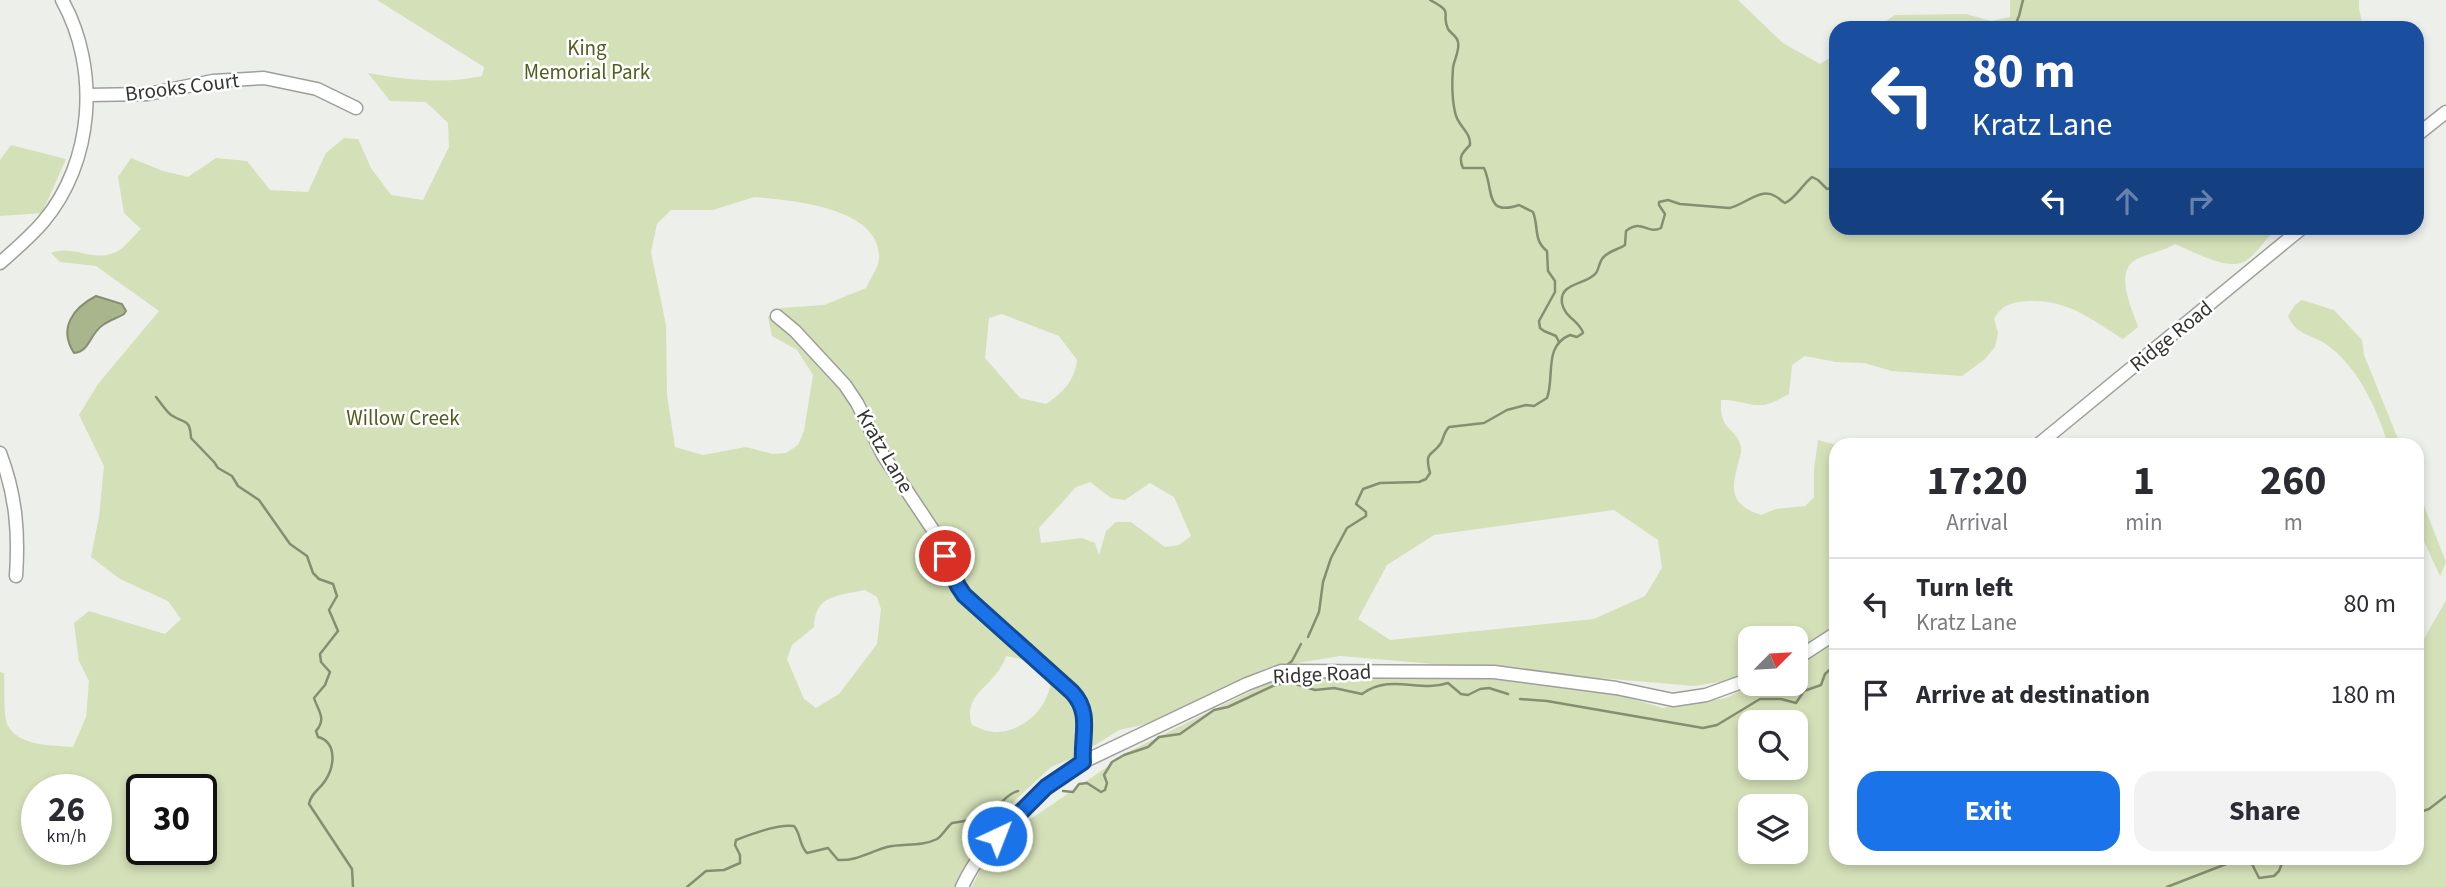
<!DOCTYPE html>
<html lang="en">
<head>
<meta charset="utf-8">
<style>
	:root { --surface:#fff; --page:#f2f2f3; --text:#2b2b33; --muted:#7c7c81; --line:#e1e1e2; --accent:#1a73e8 }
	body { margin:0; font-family:"Source Sans 3",sans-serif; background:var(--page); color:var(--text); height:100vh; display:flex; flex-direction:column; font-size:26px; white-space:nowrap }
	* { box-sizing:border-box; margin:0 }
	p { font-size:23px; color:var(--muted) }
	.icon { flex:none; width:38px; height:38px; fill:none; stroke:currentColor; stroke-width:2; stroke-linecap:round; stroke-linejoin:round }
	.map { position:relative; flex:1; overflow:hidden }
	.sheet { position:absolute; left:1829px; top:438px; width:595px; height:427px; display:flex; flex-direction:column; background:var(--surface); border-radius:21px; box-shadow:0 4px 10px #0003 }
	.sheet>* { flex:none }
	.banner { position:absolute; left:1829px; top:21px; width:595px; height:214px; border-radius:21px; box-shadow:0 4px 10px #0003; background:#1a4fa0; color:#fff; overflow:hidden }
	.needle { width:46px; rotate:66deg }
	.buttons { position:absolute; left:1738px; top:626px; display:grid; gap:14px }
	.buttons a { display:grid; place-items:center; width:70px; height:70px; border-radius:14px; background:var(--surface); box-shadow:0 4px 10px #0003; font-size:35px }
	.speed { position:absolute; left:21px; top:774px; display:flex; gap:14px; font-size:35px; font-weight:700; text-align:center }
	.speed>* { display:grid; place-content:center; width:91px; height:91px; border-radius:50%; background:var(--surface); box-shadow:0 4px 10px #0003; line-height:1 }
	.speed small { font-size:18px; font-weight:400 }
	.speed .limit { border:4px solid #111; border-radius:10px; background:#fff; color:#111 }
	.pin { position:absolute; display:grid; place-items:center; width:60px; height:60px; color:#fff; margin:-30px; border:4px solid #fff; border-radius:50%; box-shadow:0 2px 7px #0007 }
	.me { position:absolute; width:77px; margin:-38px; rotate:43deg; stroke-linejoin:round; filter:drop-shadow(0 0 5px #0008) }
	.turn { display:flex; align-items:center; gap:24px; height:147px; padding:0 28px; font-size:32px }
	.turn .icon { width:91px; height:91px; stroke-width:2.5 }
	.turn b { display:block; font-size:49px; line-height:60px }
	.lanes { display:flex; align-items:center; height:66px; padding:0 28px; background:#0003; justify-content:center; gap:35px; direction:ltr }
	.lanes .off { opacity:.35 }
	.eta { display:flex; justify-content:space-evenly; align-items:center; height:119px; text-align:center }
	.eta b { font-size:42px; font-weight:700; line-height:49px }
	.cta { display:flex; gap:14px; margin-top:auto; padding:14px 28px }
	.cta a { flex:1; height:80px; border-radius:21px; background:var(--accent); color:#fff; font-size:28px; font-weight:700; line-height:80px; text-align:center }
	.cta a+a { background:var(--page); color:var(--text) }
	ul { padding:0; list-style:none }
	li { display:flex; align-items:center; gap:21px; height:91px; padding:0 28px; border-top:2px solid var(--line) }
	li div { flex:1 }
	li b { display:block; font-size:26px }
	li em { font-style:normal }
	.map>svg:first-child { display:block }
	.green { fill:#d4e0b8; fill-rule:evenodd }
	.water { fill:#a9b58c; stroke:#868e71; stroke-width:2 }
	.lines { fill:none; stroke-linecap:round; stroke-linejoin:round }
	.stream { stroke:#868e71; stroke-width:2.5 }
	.street-casing { stroke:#9e9f9b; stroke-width:15 }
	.street { stroke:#fff; stroke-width:12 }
	.route-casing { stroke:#114b97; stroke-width:18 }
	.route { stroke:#1a73e8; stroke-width:12 }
	.labels { text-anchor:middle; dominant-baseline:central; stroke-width:5; stroke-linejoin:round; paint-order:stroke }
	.park-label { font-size:21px; fill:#505f20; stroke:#fff }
	.street-label { font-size:21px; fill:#343432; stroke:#fff }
</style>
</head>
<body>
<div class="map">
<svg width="2446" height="887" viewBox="0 0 2446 887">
	<rect width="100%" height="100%" fill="#edefea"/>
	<g class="green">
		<path d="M377,0H1738L1783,43L1820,64L1836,54V228H2277C2267,237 2258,252 2247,260C2231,273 2192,251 2175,244C2163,251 2151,253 2139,258C2112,269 2132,308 2138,327L2123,339C2090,319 2070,300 2029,301C2012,302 2003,304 1994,319L1998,333L1995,347L1985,359L1962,376L1892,371L1864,363L1836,362L1805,356L1792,365L1789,394C1781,398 1771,405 1762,405C1749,406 1736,399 1721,400C1719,434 1738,427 1741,448C1742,453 1739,459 1738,464C1730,493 1732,505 1761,515L1776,509L1805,506L1814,497V469L1818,440L1836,445V624L1828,632L1796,649V639H1750V673L1739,679L1694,686L1340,656L1267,668L1170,719L1119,730L1078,756L1051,767L995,819L954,887H0V672L4,673C5,685 3,714 7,724C18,747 52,745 73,747L86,717L89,681L79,661L74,623L89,611L165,634L181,619L168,601L120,579L91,557L99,517L104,466L79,415L98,384L159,311L96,266L60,262L51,253C74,244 92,263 116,252C125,248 133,236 141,229L124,213L118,177L131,158L163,171L188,177L216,158L247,161L270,190L308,192L326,153L344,138L358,139L371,168L391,195L423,200L449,147L448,123L426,102L390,101L368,73C405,80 445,84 482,76L484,67ZM754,197C790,200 881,207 879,258C879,267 870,279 866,288L824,305L780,308L768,317L772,336L797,350L813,375L804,431L798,445L786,453L773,454L746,447L703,455L675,447L667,395L666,325L651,252L657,224L671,210H713ZM1002,314L1059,336L1077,360C1075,380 1063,393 1046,404L1020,398L985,358L989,318ZM1090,482L1111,498L1125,500L1150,483L1174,497L1191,536L1179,545L1165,547L1131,522H1116L1106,531L1099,555L1095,543L1082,538L1041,543L1039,528L1076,487ZM1614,510L1658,540L1662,568L1645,596L1594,619L1390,640L1358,619L1387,565L1434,535ZM865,590L877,597L881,609L877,644L839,694L816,708L804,699L787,659L792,645L814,627C815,594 838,596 865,590ZM1006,656L1035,662L1050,686C1046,709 1024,730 999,732C990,733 981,729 972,725C961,693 997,686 1006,656ZM37,789H96V849H37ZM142,789H201V849H142Z"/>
		<polygon points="2010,0 2359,0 2359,9 2362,22 2376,27 2404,25 2407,28 1875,28 1895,15 1966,14 1991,21 2010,17"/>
		<polygon points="11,145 66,159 42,213 0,216 0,160"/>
		<path d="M2302,300L2334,310L2362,340L2364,355L2400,444H2388C2376,408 2361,372 2330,347C2314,334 2297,337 2288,316L2295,305Z"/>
		<polygon points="2417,488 2446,562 2440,576 2417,526"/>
		<path d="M2446,600V887H972L984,862L1013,831L1132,750L1269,682L1311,676H1479L1619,695L1663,708L1726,698L1754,684H1796V665L1836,640V858H2417V647L2421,644ZM1750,723H1796V768H1750ZM1750,807H1796V852H1750Z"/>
	</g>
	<path class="water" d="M96,296L122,304L126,311L124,314C118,318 109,320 103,325C90,333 90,352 74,353C58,328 73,308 96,296Z"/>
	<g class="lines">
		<g class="stream">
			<path d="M1430,0C1456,14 1440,11 1448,29C1451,34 1457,36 1458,42C1460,50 1454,60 1453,68C1452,81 1452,99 1455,112C1457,126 1471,131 1470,145C1462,153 1458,157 1463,168H1484C1494,189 1484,217 1519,205L1533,212C1539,227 1533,240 1547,251L1548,271L1555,281V292L1539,321L1540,328L1544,331L1556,336L1559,342"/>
			<polyline points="2014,28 2019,16 2023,0"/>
			<path d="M156,397C161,403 166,411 171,415C185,424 190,418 191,438L214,462L218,468L232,476L238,486L259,500L290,544L307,556L313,573L319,579L333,584L337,596L329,610L338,631L320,654L321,662L330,672L325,685L314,698C318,711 327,718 316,731L318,737C337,742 335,766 325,781C319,790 311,793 309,804L352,869L353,887"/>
			<path d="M1308,637L1319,612L1323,582L1331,558L1347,528L1366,516V512L1356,504L1363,489L1380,483L1419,482L1426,479L1430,473C1424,450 1432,457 1441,443C1444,437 1444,432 1449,427L1484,423L1507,410L1526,405L1534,406L1547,398C1555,377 1543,346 1570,335L1577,337L1583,333C1580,321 1564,317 1562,303C1559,282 1587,285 1596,273C1599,269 1599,263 1602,259C1607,251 1618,250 1625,245L1626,231C1642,218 1647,235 1661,228L1665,214L1659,205V202L1668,200L1680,204L1729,208C1743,206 1760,187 1775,196C1779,198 1781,201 1785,203C1795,199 1802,185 1812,177L1818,180L1827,189L1836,187"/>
			<polyline points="1286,666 1292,661 1301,644"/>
			<path d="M1296,684L1315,690L1334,688L1362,694C1391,673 1419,693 1448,683L1461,694L1468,695L1480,689L1489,688L1508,694"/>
			<polyline points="1520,699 1547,701 1703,728 1717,725 1760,699 1781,699 1796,703 1804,691 1821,685 1825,674 1836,664"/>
			<polyline points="1063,791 1073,792 1079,784 1087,783 1101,792 1105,790 1107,783 1104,775 1112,762 1124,755 1148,747 1159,737 1180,734 1214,710 1228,707 1277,684 1285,684"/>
			<polyline points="2417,813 2429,809 2446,796"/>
			<path d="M687,887L706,871L724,870L740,863V855L735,845L736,840C751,834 779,824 794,826C801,834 799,845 807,853L828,848L838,860C857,861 869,852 887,847C903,843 921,847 937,839C943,835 946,828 952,823C968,821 982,818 995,808C1004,801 1007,794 1018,791"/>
			<polyline points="2167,887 2239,859 2251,862 2259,878 2274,876 2279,871 2284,858"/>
		</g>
		<defs>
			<g id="street">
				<polyline points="87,95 148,94 213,81 264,78 317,89 356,108"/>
				<polyline points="2417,135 2446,112"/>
				<path d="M0,263C15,250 30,237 43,222C94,162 100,68 62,0"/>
				<path d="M777,316L795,331L845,385L857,403L883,455L933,530L958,586L964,595L1079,699C1090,719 1081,740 1083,762"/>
				<polyline points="2039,444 2302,228"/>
				<path d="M0,453C16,495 19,532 16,576"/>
				<polyline points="1796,659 1836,633"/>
				<path d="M962,887C985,837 1037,791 1083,762L1247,684L1281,671L1494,672L1616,688L1673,700L1706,695L1750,679"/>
			</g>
		</defs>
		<use href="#street" class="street-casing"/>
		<use href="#street" class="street"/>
	</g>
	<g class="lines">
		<defs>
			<path id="route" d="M945,556L958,586L964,595L1072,692C1092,713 1081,736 1083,762L1046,787L997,836"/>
		</defs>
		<use href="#route" class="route-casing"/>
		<use href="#route" class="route"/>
	</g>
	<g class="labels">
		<g class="park-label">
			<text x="587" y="48">King<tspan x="587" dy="24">Memorial Park</tspan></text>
			<text x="403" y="418">Willow Creek</text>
		</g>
		<g class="street-label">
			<text transform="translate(182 87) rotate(-7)">Brooks Court</text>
			<text transform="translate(2171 336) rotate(-39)">Ridge Road</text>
			<text transform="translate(885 451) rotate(60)">Kratz Lane</text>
			<text transform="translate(1322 674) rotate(-3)">Ridge Road</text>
		</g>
	</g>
</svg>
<div class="buttons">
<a><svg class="needle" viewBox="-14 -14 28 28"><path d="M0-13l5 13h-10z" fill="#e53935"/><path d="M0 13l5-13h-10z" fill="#7c7c81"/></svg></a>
<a><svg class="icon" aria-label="search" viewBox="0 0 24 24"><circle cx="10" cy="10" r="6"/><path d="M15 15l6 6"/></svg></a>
<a><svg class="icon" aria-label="layers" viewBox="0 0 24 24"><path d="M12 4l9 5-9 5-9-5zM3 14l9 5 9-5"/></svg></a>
</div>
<div class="speed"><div>26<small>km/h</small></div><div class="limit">30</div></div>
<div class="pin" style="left:945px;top:556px;background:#d93025"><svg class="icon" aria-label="arrive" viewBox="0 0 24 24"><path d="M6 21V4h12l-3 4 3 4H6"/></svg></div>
<svg class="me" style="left:997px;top:836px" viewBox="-20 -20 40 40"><circle r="17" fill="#1a73e8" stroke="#fff" stroke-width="3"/><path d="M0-11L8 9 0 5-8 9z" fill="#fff"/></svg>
<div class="banner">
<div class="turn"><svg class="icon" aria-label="left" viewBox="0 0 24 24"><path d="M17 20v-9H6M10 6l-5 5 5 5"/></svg><div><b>80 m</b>Kratz Lane</div></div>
<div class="lanes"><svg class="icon" aria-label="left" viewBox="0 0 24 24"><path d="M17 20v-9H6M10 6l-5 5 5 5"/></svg><svg class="icon off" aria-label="ahead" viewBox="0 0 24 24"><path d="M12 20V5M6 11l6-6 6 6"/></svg><svg class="icon off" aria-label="right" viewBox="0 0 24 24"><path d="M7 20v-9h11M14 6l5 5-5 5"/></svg></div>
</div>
<section class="sheet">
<div class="eta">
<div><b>17:20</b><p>Arrival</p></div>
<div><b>1</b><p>min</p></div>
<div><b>260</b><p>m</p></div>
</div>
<ul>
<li><svg class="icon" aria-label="left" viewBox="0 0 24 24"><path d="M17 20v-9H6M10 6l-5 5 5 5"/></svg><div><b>Turn left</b><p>Kratz Lane</p></div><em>80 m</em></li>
<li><svg class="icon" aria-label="arrive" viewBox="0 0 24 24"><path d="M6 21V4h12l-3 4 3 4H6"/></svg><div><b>Arrive at destination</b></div><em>180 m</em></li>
</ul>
<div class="cta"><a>Exit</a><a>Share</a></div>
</section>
</div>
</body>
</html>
